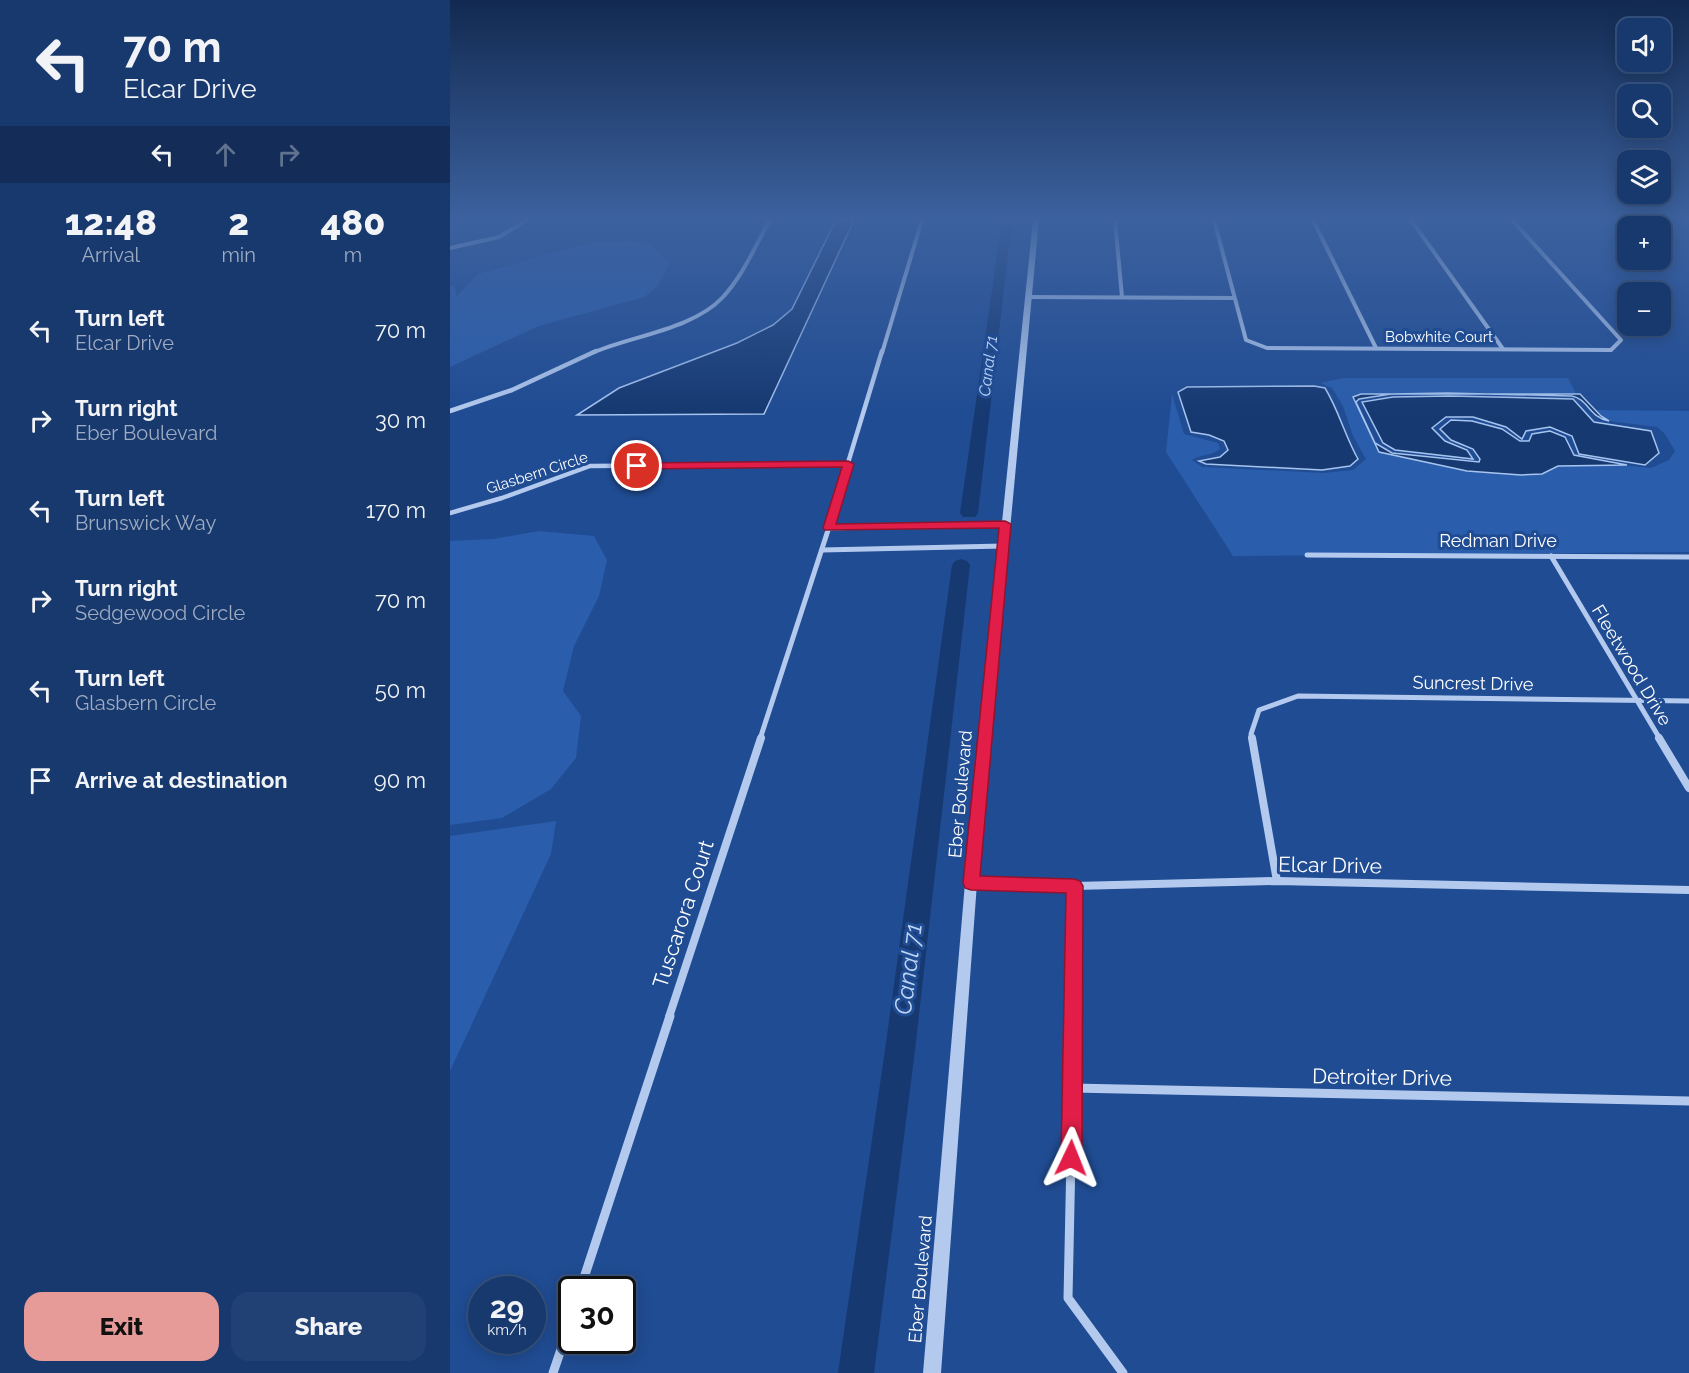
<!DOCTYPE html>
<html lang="en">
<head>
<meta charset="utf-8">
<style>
	:root { --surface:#18396e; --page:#214073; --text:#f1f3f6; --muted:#9facc2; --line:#365381; --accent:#e69b98 }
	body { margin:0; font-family:Raleway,sans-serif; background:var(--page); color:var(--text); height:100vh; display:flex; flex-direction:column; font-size:22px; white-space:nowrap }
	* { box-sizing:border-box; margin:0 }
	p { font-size:20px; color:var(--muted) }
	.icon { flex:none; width:33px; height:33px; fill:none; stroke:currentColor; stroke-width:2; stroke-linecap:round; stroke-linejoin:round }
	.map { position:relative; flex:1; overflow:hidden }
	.sheet { display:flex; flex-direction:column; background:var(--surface); width:450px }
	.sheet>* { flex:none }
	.hud { background:#18396e; color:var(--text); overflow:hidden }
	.buttons { position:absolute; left:1167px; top:18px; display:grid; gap:12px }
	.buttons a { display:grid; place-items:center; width:54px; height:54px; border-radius:12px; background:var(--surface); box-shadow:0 3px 15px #0003,0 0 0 2px var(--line); font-size:30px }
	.speed { position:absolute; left:18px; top:1276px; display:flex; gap:12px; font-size:30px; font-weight:700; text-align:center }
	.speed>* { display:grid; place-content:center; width:78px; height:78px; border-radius:50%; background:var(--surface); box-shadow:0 3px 15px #0003,0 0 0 2px var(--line); line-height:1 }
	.speed small { font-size:15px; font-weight:400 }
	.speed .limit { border:3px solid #111; border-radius:9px; background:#fff; color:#111 }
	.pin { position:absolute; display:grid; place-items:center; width:51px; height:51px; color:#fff; margin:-26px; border:3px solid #fff; border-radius:50%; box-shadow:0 2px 6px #0007 }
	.me { position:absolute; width:66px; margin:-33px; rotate:2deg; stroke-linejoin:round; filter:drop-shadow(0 0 4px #0008) }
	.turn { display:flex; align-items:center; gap:21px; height:126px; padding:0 24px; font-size:27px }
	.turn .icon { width:78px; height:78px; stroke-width:2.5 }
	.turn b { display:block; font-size:42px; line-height:51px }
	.lanes { display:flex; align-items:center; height:57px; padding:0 24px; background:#0003; justify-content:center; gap:30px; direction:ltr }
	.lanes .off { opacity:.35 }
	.eta { display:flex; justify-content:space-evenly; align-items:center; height:102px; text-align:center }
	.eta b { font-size:36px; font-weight:800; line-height:42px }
	.cta { display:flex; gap:12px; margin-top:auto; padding:12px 24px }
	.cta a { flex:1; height:69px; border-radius:18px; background:var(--accent); color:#111; font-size:24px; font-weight:800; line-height:69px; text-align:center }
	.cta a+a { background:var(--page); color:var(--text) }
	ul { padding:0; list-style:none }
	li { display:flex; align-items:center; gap:18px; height:90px; padding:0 24px }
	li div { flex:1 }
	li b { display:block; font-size:22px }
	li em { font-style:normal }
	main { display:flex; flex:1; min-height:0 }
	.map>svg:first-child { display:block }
	.green { fill:#2a5dab }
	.water { fill:#163972; stroke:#a7c4ef; stroke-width:1.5 }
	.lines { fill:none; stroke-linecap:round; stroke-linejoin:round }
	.canal { fill:#163972; fill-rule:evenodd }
	.minor-far4 { stroke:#b3caee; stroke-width:4 }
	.minor-far3 { stroke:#b3caee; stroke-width:4.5 }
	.minor-far2 { stroke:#b3caee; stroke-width:5 }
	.minor-far1 { stroke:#b3caee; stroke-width:8 }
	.minor { stroke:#b3caee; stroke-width:9 }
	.tertiary { fill:#b3caee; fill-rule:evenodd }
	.route { fill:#e11d48; stroke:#92132f; stroke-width:1.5 }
	.labels { text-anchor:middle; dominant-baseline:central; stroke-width:6; stroke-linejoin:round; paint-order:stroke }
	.far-street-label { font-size:15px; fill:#fff; stroke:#204c93 }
	.far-water-label { font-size:16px; font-style:italic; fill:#bfd5f4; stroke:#204c93 }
	.street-label { font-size:18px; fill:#fff; stroke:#204c93 }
	.near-street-label { font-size:21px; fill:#fff; stroke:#204c93 }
	.near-water-label { font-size:24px; font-style:italic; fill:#bfd5f4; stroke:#204c93 }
</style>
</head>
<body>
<main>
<section class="sheet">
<div class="hud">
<div class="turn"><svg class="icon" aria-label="left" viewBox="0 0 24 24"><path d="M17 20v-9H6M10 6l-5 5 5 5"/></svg><div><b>70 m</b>Elcar Drive</div></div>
<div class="lanes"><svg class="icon" aria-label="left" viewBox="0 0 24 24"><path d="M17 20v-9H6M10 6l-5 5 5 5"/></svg><svg class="icon off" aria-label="ahead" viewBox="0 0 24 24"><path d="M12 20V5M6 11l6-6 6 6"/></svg><svg class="icon off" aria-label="right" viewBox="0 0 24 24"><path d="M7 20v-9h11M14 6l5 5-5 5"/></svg></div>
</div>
<div class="eta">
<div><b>12:48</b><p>Arrival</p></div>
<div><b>2</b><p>min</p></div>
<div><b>480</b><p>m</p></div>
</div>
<ul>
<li><svg class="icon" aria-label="left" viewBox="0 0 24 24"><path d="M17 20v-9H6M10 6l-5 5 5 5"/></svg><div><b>Turn left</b><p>Elcar Drive</p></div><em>70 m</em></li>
<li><svg class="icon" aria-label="right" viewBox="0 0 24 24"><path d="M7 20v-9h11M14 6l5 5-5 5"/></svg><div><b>Turn right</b><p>Eber Boulevard</p></div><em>30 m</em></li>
<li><svg class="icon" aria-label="left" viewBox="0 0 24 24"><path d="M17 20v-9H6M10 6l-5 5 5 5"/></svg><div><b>Turn left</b><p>Brunswick Way</p></div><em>170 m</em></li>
<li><svg class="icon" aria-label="right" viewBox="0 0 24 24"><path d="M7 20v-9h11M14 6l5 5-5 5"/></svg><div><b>Turn right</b><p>Sedgewood Circle</p></div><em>70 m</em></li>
<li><svg class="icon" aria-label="left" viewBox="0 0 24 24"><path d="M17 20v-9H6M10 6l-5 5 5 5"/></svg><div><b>Turn left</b><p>Glasbern Circle</p></div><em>50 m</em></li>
<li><svg class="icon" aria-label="arrive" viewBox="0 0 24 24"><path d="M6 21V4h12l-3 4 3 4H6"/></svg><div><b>Arrive at destination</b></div><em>90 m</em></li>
</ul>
<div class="cta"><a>Exit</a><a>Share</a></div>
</section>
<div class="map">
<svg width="1239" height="1373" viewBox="0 0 1239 1373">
	<rect width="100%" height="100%" fill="#204c93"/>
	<g class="green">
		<polygon points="181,241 201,245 220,263 207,287 194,297 89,326 0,367 0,286 4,285 7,296 28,274 119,248 145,242"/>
		<path d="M892,378H1118L1126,394H912L903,397L929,452L1017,471L1092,474L1108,466L1162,464L1201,468L1219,460L1225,451L1215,434L1207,427L1159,421L1145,410L1239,411V552L783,556L716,452L722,394L734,434L768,443L770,449C762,456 751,454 742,460L752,467L873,473L903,470L916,459L903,436L893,406L882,388L870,383Z"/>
		<polygon points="89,531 144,536 157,560 149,596 124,646 113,691 131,716 126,758 101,789 52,818 0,825 0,541 43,539"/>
		<polygon points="106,821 101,854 0,1071 0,836"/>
	</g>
	<g class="water">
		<polygon points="386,220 404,220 314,414 127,415 169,388 287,343 323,325 342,309"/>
		<path d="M864,386L875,388C889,411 895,436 908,459L900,466L872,470L756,464L749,461L770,457L778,450L774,441L759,435L741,432L728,392L737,387Z"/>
		<path d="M998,393L941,394L909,399L906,402L925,443L942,453L1029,462L1030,459L1023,449L1001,440L990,429L1001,420L1022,421L1052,429L1070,441H1079L1082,434L1100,431L1115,437L1124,455L1177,465L1108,466L1092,474L1071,475L1017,471L929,452L903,397L911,394H1130L1151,416L1159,421C1140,418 1138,399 1122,396Z"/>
		<polygon points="1000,396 1123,399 1144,422 1201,431 1209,453 1195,465 1129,454 1122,436 1100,427 1076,431 1072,439 1056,427 1023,417 996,417 982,428 995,441 1017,450 1023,459 945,450 933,443 912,402 943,397"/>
	</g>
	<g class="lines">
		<g class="canal">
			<polygon points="552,220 562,220 528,513 525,517 513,517 510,513"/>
			<polygon points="511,559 517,561 520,565 465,1050 424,1373 388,1373 435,1050 502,565 505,561"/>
		</g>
		<g class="minor-far4">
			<polyline points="665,220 672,297"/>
			<polyline points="764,220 796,340 817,348 1161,350 1171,340 1062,220"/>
			<polyline points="863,220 926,348"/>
			<polyline points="961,220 1053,349"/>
			<polyline points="1182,226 1190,220"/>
			<polyline points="0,248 49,237 77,220"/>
			<polyline points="580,297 783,298"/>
			<path d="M142,353C181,336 243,329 272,298C293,276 305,246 320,220"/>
			<polyline points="432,353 472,220"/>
		</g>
		<g class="minor-far3">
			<polyline points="0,411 62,390 146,351"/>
			<polyline points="0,513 52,498 140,466 398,464"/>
			<polyline points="380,522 432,351"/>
		</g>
		<g class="minor-far2">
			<polyline points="379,528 555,524"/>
			<polyline points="372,550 553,546"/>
			<polyline points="857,555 1239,557"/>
			<polyline points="1101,556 1210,739"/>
			<polyline points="310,739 381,521"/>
			<polyline points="802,739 801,734 809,710 848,696 1239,701"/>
		</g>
		<g class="minor-far1">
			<polyline points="802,738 827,881"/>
			<polyline points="1209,738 1239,788"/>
			<polyline points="521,883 625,886 827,881 1239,890"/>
			<polyline points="219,1017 311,738"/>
			<polyline points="624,1017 625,886"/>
		</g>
		<g class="minor">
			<polyline points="624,1016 618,1298 673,1373"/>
			<polyline points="623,1088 1239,1101"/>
			<polyline points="130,1290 220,1016"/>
			<polyline points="103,1373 122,1317"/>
		</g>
		<polygon class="tertiary" points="583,220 589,220 527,883 491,1373 473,1373 515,883"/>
	</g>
	<linearGradient id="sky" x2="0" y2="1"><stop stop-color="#122a51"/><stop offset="0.53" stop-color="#3c619e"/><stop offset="1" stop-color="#3c619e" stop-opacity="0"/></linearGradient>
	<rect width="1239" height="412" fill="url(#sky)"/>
	<polygon class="route" points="398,461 404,464 386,524 555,521 561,524 530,876 624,879 630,881 633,886 632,1158 629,1166 621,1169 614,1166 611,1158 616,893 521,890 515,888 513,883 549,528 375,530 373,528 392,467 187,469 182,466 187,463"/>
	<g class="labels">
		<g class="far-street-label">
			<text x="989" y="337">Bobwhite Court</text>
			<text transform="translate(87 473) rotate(-18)">Glasbern Circle</text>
		</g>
		<g class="far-water-label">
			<text transform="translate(538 366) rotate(-83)">Canal 71</text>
		</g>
		<g class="street-label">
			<text x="1048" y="540">Redman Drive</text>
			<text transform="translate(1182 665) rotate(59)">Fleetwood Drive</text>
			<text transform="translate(1023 683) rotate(1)">Suncrest Drive</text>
			<text transform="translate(510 794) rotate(-85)">Eber Boulevard</text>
			<text transform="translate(470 1279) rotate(-85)">Eber Boulevard</text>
		</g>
		<g class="near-street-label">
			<text transform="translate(880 865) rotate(1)">Elcar Drive</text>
			<text transform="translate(233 914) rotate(-72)">Tuscarora Court</text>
			<text transform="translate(932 1077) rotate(1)">Detroiter Drive</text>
		</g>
		<g class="near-water-label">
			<text transform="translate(458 969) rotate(-83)">Canal 71</text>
		</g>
	</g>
</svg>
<div class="buttons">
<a><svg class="icon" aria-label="sound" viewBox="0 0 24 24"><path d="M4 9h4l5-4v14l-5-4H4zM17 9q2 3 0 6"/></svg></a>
<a><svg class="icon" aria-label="search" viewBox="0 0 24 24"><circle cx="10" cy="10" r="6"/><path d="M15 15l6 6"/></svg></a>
<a><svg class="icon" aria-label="layers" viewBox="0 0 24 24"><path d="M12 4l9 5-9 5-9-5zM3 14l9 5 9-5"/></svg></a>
<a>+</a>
<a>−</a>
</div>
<div class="speed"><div>29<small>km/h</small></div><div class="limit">30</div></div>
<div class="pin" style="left:187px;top:466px;background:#d93025"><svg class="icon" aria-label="arrive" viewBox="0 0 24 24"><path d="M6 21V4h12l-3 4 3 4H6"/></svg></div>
<svg class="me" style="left:621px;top:1158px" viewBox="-20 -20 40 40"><path d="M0-17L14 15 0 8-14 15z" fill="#e11d48" stroke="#fff" stroke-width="4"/></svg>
</div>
</main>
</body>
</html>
